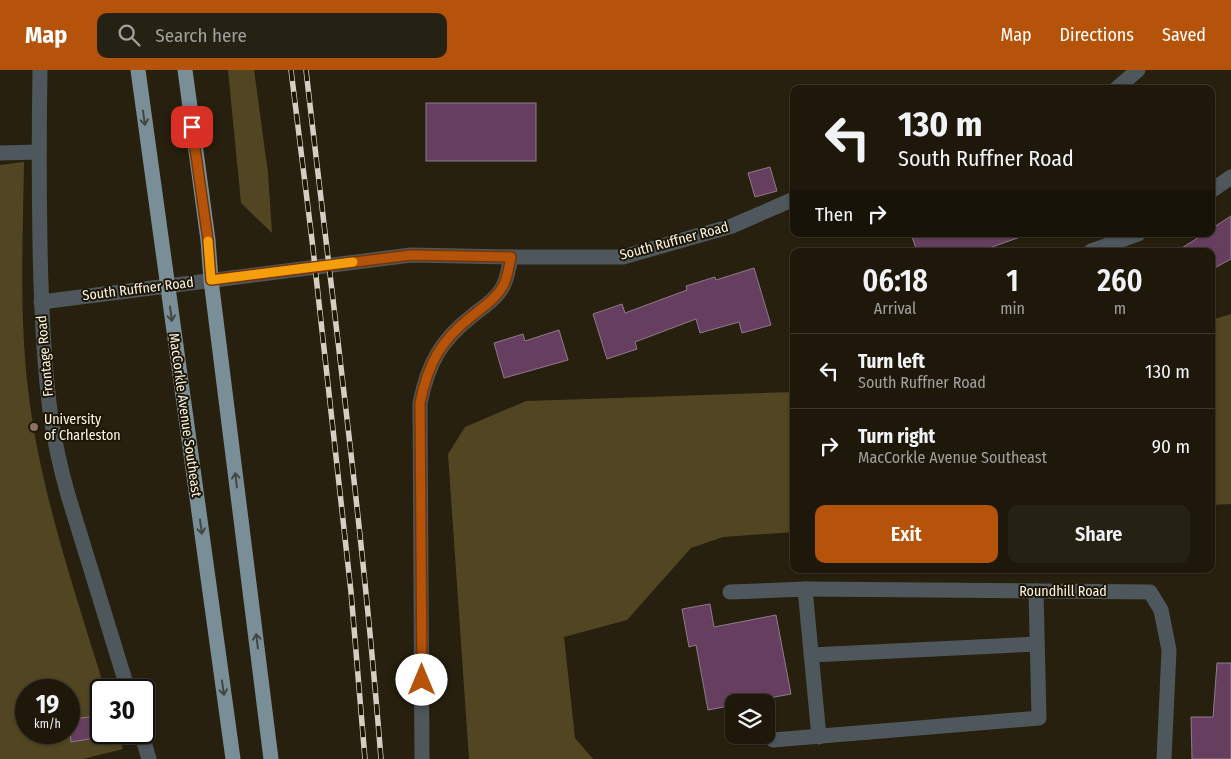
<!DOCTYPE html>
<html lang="en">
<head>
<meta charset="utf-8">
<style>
	:root { --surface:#1d180a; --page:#252113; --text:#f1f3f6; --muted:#a0a09c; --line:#3b372b; --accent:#b45309 }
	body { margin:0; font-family:"Fira Sans Condensed",sans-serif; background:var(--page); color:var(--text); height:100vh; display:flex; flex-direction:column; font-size:19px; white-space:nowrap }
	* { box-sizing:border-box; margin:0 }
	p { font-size:16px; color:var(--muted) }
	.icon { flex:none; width:28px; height:28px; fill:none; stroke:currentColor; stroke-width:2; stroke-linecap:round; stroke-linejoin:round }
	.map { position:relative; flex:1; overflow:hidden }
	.sheet { position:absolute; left:790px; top:178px; width:425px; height:325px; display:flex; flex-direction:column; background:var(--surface); border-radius:10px; box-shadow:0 1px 4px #0004,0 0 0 1px var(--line) }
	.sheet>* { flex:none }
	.top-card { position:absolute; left:790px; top:15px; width:425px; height:152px; border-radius:10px; box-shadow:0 1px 4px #0004,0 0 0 1px var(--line); background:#1d180a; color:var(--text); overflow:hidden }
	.fabs { position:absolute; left:725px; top:624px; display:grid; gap:10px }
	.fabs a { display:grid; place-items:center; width:50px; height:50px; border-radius:10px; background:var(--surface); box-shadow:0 1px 4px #0004,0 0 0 1px var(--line); font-size:25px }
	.speed { position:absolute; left:15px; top:609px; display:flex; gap:10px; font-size:25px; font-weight:700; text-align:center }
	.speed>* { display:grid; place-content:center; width:65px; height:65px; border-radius:50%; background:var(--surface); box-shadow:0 1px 4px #0004,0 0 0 1px var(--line); line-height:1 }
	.speed small { font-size:12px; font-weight:400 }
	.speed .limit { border:2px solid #111; border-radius:8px; background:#fff; color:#111 }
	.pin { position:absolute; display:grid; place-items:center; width:42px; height:42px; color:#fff; margin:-21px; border-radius:10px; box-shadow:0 2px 8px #0006 }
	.me { position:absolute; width:55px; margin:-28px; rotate:0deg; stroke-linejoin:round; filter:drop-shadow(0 0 4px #0008) }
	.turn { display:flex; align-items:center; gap:18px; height:105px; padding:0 25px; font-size:22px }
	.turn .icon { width:65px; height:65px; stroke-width:2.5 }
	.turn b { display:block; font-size:35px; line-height:42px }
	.then { display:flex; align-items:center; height:48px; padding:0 25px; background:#0003; gap:10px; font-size:19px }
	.eta { display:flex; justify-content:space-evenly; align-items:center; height:85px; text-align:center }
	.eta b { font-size:30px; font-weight:600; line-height:35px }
	.button { display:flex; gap:10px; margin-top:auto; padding:10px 25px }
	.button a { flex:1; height:58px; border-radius:10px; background:var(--accent); color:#fff; font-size:20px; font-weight:600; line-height:58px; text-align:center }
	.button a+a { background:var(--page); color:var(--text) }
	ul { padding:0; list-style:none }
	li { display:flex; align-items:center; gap:15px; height:75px; padding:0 25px; border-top:1px solid var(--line) }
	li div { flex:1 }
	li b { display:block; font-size:19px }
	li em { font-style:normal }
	header { display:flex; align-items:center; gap:30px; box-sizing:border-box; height:70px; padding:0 25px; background:var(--accent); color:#fff }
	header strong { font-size:24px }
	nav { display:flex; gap:28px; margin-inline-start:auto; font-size:18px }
	.search { width:350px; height:45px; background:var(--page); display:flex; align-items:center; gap:12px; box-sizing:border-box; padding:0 18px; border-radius:10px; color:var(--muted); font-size:19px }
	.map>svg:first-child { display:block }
	.green { fill:#524522; fill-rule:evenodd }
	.building { fill:#663f60; stroke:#8e7b8a }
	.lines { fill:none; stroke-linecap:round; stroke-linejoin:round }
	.minor { stroke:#4e575c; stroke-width:15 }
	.major { stroke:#7a8e98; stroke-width:15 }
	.rail-casing { stroke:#d4cfc2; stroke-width:5.5 }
	.rail { stroke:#1d1605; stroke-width:4; stroke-dasharray:11; stroke-linecap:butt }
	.oneway { stroke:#424640 }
	.route-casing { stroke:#753606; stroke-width:12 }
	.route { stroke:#b45309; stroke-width:9 }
	.slow { stroke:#f59e0b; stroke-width:9 }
	.education-dot { fill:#8d6e63; stroke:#1d1605; stroke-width:2 }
	.labels { text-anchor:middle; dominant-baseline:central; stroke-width:4; stroke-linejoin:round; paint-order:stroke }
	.street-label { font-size:14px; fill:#f9f5e9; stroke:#1d1605 }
	.poi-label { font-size:14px; fill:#f9f5e9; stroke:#1d1605; text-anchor:start }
</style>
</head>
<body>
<header>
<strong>Map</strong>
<div class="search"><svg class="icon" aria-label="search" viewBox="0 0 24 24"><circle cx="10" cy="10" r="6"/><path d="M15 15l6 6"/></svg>Search here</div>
<nav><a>Map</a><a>Directions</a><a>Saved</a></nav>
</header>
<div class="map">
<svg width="1231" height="689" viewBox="0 0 1231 689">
	<rect width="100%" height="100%" fill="#27200e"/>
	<g class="green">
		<polygon points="228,0 254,0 268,103 272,163 241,133"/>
		<path d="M24,92C23,167 19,244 28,319C40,422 75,521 105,620H101V662L118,663L123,679L83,689H0V95ZM26,620H69V662H26Z"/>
		<polygon points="1231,244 1231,434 1211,435 1211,250"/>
		<polygon points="794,322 794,462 723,467 691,478 627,550 564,567 575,668 593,689 469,689 448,384 465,357 526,331"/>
	</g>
	<g class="building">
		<rect x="426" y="33" width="110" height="58"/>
		<polygon points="770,97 777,121 755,127 748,103"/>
		<polygon points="1231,146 1231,189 1211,200 1211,181 1177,181 1204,164 1211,164 1211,159"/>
		<polygon points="911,164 1022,164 1023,166 981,181 917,181"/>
		<polygon points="754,198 771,255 742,263 739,252 700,263 696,249 635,272 637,279 607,289 593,244 622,234 625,243 687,220 686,216 715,207 716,210"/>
		<polygon points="559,260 568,290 504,308 494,273 523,264 525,271"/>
		<polygon points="710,534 714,557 776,545 791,624 747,632 734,632 734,635 708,640 696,575 689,577 682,539"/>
		<polygon points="1217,593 1231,593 1231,689 1192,689 1191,647 1213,647"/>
		<polygon points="101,645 101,667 71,672 69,650"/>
	</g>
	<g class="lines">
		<g class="minor">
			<path d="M40,0C39,58 39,116 40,174C41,232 43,290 51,348C55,374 61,400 68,425L128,620"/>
			<polyline points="1116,19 1138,0"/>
			<polyline points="0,83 39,82"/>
			<polyline points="1211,121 1231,107"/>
			<polyline points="1091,181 1138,164"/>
			<polyline points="41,232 411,185 511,187 623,187 732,156 794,129"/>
			<polyline points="805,519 1150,522 1161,540 1169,580 1164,689"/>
			<polyline points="730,522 805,519 819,667"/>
			<polyline points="811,585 1037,574"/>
			<polyline points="141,662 149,689"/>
			<polyline points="773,670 1039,648 1036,521"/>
			<path d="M422,689L420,333C428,294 440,271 472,246C483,237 499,227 504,214C508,205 509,196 511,187"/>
		</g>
		<g class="major">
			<polyline points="138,0 233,689"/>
			<polyline points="185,0 208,170 211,210 271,689"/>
		</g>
		<defs>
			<g id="rail">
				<polyline points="291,0 312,170 351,522 365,689"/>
				<path d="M306,0C332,229 363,459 381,689"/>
			</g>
		</defs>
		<use href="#rail" class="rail-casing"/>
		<use href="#rail" class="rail"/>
	</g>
	<defs><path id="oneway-shaft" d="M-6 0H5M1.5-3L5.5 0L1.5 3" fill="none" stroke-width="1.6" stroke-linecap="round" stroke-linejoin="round" transform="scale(1.25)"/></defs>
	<g class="oneway">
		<use href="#oneway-shaft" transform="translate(144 48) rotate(82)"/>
		<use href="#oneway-shaft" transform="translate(171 244) rotate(82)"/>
		<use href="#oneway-shaft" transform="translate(236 410) rotate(-97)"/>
		<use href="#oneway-shaft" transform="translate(201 457) rotate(82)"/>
		<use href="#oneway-shaft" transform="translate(257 571) rotate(-97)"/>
		<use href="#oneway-shaft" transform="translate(223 618) rotate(82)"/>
	</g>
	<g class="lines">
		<defs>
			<path id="route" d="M192,57L208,170L211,210L411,185L511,187C509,196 508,205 504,214C498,227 483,237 472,246C440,271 428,294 420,333L422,610"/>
		</defs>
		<use href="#route" class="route-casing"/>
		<use href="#route" class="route"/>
		<polyline class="slow" points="208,171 211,210 353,192"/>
	</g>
	<circle class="education-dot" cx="34" cy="357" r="5"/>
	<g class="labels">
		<g class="street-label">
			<text transform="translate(674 171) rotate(-15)">South Ruffner Road</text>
			<text transform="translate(138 219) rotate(-7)">South Ruffner Road</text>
			<text transform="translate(45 286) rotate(-95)">Frontage Road</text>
			<text transform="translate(185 345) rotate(82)">MacCorkle Avenue Southeast</text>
			<text x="1063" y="521">Roundhill Road</text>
		</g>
		<g class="poi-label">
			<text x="44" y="349">University<tspan x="44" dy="16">of Charleston</tspan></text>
		</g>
	</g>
</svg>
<div class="fabs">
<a><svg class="icon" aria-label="layers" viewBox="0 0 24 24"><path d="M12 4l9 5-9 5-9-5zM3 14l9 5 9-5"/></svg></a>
</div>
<div class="speed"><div>19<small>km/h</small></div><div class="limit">30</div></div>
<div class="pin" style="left:192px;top:57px;background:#d93025"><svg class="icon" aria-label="arrive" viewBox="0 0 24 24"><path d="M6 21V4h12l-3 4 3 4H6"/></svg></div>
<svg class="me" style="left:422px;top:610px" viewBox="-20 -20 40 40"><circle r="19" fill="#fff"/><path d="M0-13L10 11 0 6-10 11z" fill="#b45309"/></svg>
<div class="top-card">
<div class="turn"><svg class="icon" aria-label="left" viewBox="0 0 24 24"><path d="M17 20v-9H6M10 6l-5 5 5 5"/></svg><div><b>130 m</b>South Ruffner Road</div></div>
<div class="then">Then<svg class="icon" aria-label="right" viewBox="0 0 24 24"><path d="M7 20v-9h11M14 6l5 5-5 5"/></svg></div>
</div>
<section class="sheet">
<div class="eta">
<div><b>06:18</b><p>Arrival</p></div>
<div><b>1</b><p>min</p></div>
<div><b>260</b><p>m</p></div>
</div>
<ul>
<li><svg class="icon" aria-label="left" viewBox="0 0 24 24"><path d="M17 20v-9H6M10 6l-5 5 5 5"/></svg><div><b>Turn left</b><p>South Ruffner Road</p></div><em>130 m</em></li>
<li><svg class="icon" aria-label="right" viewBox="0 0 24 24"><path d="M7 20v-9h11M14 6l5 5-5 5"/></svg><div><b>Turn right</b><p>MacCorkle Avenue Southeast</p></div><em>90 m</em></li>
</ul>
<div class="button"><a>Exit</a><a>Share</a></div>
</section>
</div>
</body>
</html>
